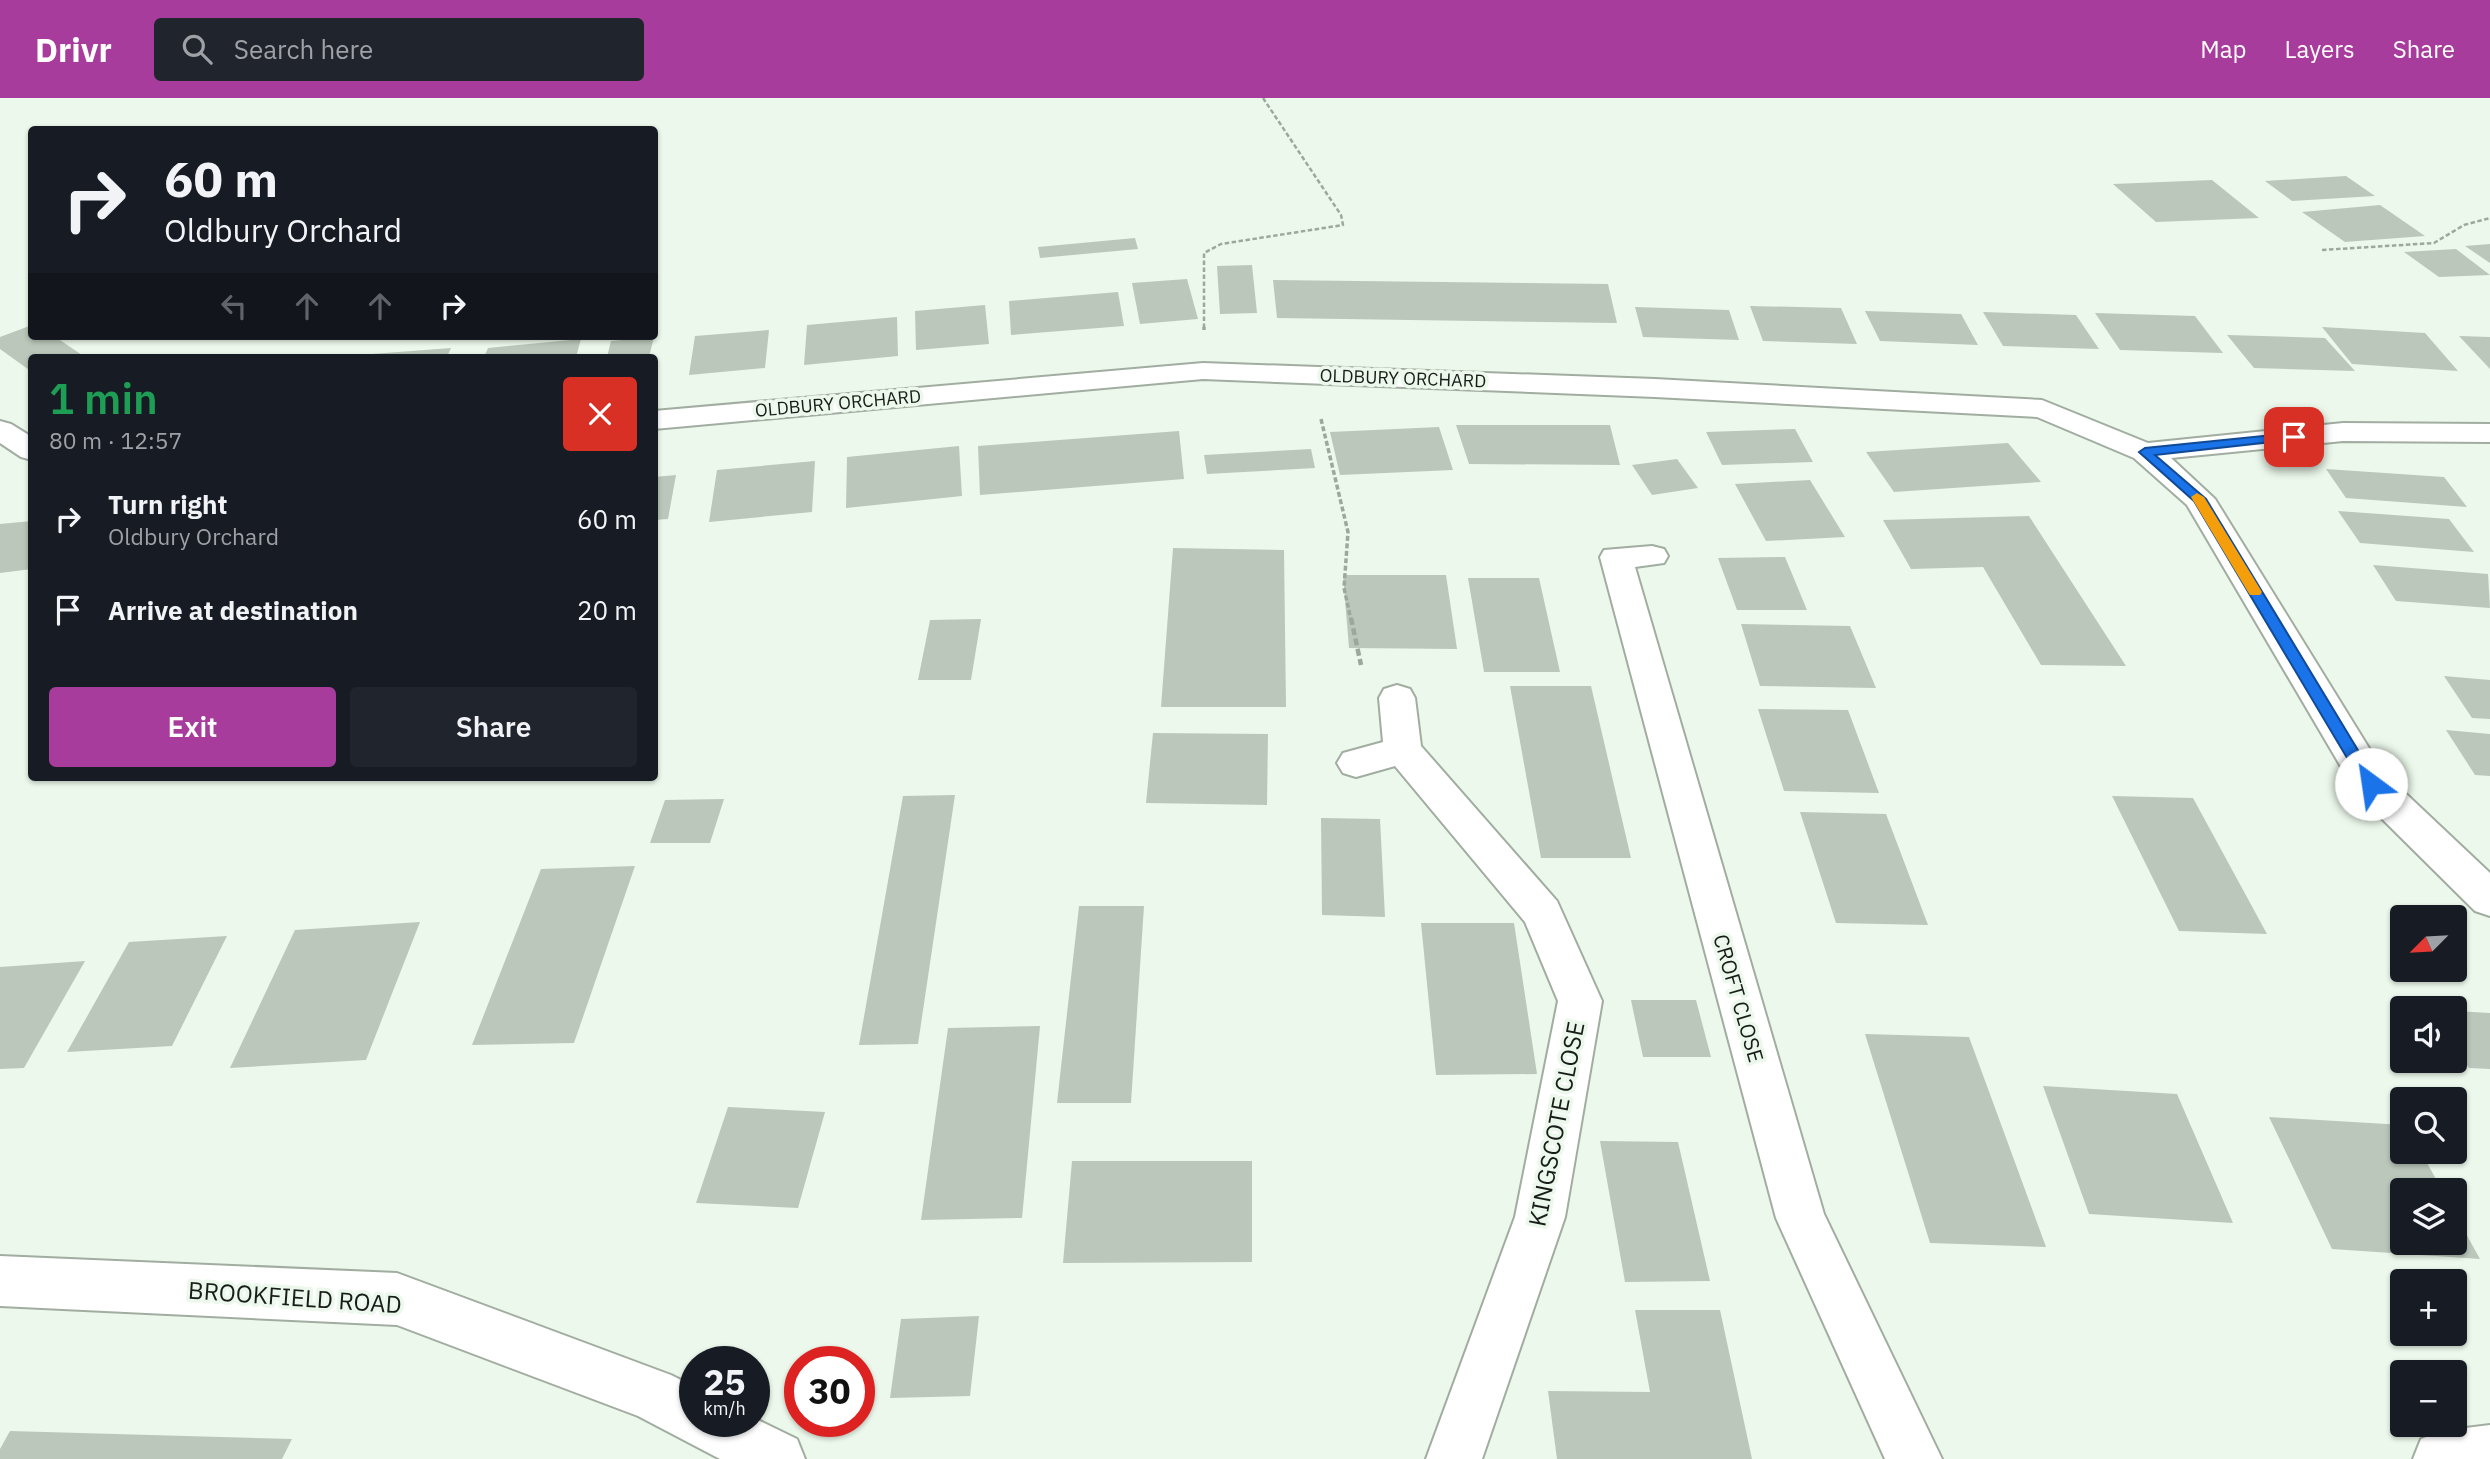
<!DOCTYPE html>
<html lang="en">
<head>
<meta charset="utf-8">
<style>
	:root { --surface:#171b24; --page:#20242c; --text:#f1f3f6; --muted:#9ea1a6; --accent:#a83c9c }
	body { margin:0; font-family:"IBM Plex Sans",sans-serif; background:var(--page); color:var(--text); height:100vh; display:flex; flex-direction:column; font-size:26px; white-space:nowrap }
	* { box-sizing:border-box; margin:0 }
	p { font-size:23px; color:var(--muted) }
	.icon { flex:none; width:38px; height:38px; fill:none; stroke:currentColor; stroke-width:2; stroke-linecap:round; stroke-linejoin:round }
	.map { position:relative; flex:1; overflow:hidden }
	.drawer { position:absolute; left:28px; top:256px; width:630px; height:427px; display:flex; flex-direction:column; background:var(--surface); border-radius:7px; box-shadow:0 2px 5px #0004 }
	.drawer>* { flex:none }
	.banner { position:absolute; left:28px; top:28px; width:630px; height:214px; border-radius:7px; box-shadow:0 2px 5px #0004; background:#171b24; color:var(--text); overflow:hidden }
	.needle { width:46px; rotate:246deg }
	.fabs { position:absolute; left:2390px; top:807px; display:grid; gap:14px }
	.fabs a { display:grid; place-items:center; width:77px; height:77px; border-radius:7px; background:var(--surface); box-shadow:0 2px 5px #0004; font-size:35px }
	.speed { position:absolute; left:679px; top:1248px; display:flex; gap:14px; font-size:35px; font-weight:700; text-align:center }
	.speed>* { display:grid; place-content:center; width:91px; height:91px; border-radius:50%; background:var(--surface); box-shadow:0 2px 5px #0004; line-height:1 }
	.speed small { font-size:18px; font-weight:400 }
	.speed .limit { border:10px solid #d22; background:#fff; color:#111 }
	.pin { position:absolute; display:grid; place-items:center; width:60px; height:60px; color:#fff; margin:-30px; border-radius:14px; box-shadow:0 4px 10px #0006 }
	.me { position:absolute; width:77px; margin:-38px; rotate:329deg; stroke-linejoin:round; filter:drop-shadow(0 0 5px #0008) }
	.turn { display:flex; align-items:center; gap:24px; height:147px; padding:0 21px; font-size:32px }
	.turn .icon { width:91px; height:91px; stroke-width:2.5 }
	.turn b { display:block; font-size:49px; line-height:60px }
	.lanes { display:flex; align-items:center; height:66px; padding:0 21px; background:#0003; justify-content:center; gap:35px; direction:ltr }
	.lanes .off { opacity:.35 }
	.round { display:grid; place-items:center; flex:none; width:74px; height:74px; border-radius:7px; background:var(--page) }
	.summary { display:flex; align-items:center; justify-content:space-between; height:119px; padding:0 21px }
	h1 { font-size:42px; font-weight:600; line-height:52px; color:#1e9e55 }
	.button { display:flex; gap:14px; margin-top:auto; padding:14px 21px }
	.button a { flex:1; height:80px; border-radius:7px; background:var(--accent); color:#fff; font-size:28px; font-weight:600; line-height:80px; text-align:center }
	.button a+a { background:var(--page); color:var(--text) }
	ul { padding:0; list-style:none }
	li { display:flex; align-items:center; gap:21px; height:91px; padding:0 21px }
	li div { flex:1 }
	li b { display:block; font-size:26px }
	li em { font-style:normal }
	header { display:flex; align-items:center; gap:42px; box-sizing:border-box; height:98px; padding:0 35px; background:var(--accent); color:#fff }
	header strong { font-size:33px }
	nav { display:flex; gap:38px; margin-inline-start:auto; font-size:24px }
	.search { width:490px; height:63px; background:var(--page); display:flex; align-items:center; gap:18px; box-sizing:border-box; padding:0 24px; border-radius:7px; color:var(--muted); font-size:26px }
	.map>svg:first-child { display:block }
	.building { fill:#bbc7ba }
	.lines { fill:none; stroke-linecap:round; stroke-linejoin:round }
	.street-casing { stroke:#a1ada0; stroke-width:4 }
	.secondary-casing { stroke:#a1ada0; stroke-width:4 }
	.path-far2 { stroke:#9ea79e; stroke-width:2.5; stroke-dasharray:4.5 2.5; stroke-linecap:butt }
	.path-far1 { stroke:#9ea79e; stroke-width:3.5; stroke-dasharray:5 2.5; stroke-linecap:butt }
	.path { stroke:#9ea79e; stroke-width:4.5; stroke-dasharray:7 3.5; stroke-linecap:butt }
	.street { fill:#fff; fill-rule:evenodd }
	.secondary { fill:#fff; fill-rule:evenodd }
	.route { fill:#1a73e8; stroke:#114b97; stroke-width:2 }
	.slow { fill:#f59e0b }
	.labels { text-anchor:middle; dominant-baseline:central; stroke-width:7; stroke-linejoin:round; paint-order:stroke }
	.far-street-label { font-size:18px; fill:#191d19; stroke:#ecf8eb }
	.street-label { font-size:21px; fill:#191d19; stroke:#ecf8eb }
	.near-street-label { font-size:24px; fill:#191d19; stroke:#ecf8eb }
</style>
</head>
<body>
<header>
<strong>Drivr</strong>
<div class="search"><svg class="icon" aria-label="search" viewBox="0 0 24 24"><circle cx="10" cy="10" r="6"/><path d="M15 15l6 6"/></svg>Search here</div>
<nav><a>Map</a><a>Layers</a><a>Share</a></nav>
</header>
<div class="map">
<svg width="2490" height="1361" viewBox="0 0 2490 1361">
	<rect width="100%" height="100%" fill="#ecf8eb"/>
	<g class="building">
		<polygon points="2346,78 2375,98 2292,103 2265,83"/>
		<polygon points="2212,82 2259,120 2156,124 2113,86"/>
		<polygon points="2380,107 2425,138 2345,144 2302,114"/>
		<polygon points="1135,140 1138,151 1040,160 1038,149"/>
		<polygon points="2490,146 2490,165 2465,148"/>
		<polygon points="2456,151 2490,177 2439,179 2404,154"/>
		<polygon points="1252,167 1257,215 1220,216 1217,168"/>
		<polygon points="1187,181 1198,221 1140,226 1132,185"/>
		<polygon points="1273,182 1608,186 1617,225 1277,220"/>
		<polygon points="1118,194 1124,228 1011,237 1009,203"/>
		<polygon points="985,207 989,246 916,252 915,213"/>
		<polygon points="1750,208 1841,210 1857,246 1763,243"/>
		<polygon points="1635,209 1729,212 1739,242 1643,239"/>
		<polygon points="1865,213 1961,216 1978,247 1880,243"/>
		<polygon points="1983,214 2076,217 2099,251 2003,248"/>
		<polygon points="2095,215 2195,218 2223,255 2120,252"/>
		<polygon points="897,219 898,258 804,267 807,227"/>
		<polygon points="32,227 32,238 54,238 85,259 32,259 32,274 0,251 0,239"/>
		<polygon points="2322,229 2425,235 2458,273 2352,266"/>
		<polygon points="769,232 765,270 689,277 695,238"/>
		<polygon points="2227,237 2325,240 2355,273 2254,270"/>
		<polygon points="2459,238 2490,239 2490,271"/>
		<polygon points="654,239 649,259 607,259 611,243"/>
		<polygon points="581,241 576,259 484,259 488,250"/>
		<polygon points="451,250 447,259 359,259 359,257"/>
		<polygon points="1456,327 1610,327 1620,367 1469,366"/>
		<polygon points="1439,329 1453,372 1340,377 1330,334"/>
		<polygon points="1795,331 1813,364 1722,367 1706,334"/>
		<polygon points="1179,333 1184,381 980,397 978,348"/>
		<polygon points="2008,345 2041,384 1894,394 1866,354"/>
		<polygon points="959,348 962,398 846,410 847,359"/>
		<polygon points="1311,351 1315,370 1207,376 1204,357"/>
		<polygon points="1677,361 1698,390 1652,397 1632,367"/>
		<polygon points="815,363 812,414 709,424 717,372"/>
		<polygon points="2326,371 2444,379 2467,409 2346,400"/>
		<polygon points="676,377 668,421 654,422 654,379"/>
		<polygon points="1810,382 1845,439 1766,443 1735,386"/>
		<polygon points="2338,413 2449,421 2474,454 2360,445"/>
		<polygon points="2029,418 2126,568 2041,567 1983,469 1911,471 1883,422"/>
		<polygon points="32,423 32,471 0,475 0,426"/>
		<polygon points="1173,450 1284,452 1286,609 1161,609"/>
		<polygon points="1785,459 1807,512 1737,512 1718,460"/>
		<polygon points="2373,467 2488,476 2490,510 2396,503"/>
		<polygon points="1343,477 1446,477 1457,551 1349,550"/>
		<polygon points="1468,480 1539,480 1560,574 1484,574"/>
		<polygon points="981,521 971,582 918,582 930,522"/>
		<polygon points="1741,526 1850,528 1876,590 1760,588"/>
		<polygon points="2444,578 2490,582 2490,621 2472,620"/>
		<polygon points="1510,588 1591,588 1631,760 1541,760"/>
		<polygon points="1758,611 1848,612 1879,695 1784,693"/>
		<polygon points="2446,632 2490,636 2490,678 2475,677"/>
		<polygon points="1153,635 1268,636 1267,707 1146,705"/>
		<polygon points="955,697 918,946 859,947 903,698"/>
		<polygon points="2112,698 2193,700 2267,836 2179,833"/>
		<polygon points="724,701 710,745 650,745 665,702"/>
		<polygon points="1800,714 1886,716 1928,827 1836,825"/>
		<polygon points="1321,720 1380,721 1385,819 1322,817"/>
		<polygon points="635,768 574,945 472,947 541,771"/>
		<polygon points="1079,808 1144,808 1131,1005 1057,1005"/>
		<polygon points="420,824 366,962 230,970 295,832"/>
		<polygon points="1421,825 1514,825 1537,976 1436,977"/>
		<polygon points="227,838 172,948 67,954 129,844"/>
		<polygon points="85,863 24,970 0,971 0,869"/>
		<polygon points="1631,902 1696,902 1711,959 1643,959"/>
		<polygon points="2455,913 2490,915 2490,971 2469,970 2455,948"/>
		<polygon points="1040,928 1022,1120 921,1122 948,930"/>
		<polygon points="1865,936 1969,939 2046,1149 1930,1145"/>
		<polygon points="2043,988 2177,996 2233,1125 2089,1116"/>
		<polygon points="728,1009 825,1014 798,1110 696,1105"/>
		<polygon points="2269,1019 2403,1027 2403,1054 2421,1054 2442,1092 2403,1092 2403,1144 2455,1144 2455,1116 2480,1161 2332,1151"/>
		<polygon points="1600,1043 1678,1044 1710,1183 1625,1184"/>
		<polygon points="1072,1063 1252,1063 1252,1164 1063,1165"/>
		<polygon points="1635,1212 1720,1212 1752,1361 1557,1361 1548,1293 1650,1294"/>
		<polygon points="979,1218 970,1298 890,1300 901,1221"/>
		<polygon points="10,1333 292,1341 282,1361 0,1361 0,1351"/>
	</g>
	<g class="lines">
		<defs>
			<g id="street">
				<polygon points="1203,265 1655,281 2042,302 2148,345 2343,325 2490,326 2490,344 2343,343 2171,360 2215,401 2385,676 2490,775 2490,818 2475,813 2357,696 2187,407 2134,360 2037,319 1655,299 1203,281 654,331 654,313"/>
				<polygon points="0,323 11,326 32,339 32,362 21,359 0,345"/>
				<polygon points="1652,448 1664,451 1668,458 1664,465 1635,469 1824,1116 1942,1361 1885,1361 1776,1120 1600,459 1604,452"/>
				<polygon points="1397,587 1410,591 1415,600 1421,648 1557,803 1602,903 1565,1119 1482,1361 1426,1361 1515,1119 1558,903 1525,824 1395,668 1356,679 1343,675 1337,665 1343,655 1383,644 1379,600 1384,591"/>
			</g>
			<g id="secondary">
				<polygon points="0,1158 397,1175 671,1277 695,1289 695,1323 754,1323 754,1320 797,1341 805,1361 720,1361 638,1318 397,1227 0,1208"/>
				<polygon points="2490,1327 2490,1361 2413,1361 2421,1341 2441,1333"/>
			</g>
		</defs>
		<use href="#street" class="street-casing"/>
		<use href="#secondary" class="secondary-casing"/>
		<g class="path-far2">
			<polyline points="2322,152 2434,145 2464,127 2490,120"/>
			<polyline points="1204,230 1204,155 1221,146 1343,127 1341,117 1263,0"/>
		</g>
		<g class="path-far1">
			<polyline points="1204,229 1204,232"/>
			<polyline points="1321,321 1348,434 1344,490 1351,522"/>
		</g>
		<polyline class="path" points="1351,520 1361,567"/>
		<use href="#street" class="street"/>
		<use href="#secondary" class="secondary"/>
	</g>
	<polygon class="route" points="2294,335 2300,339 2298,341 2155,357 2206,401 2376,682 2379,686 2371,692 2365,690 2194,403 2139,354 2145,350"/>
	<polygon class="slow" points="2197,395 2204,399 2262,494 2260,497 2250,497 2248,494 2191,399"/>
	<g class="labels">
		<g class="far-street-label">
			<text transform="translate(1403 280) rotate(2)">OLDBURY ORCHARD</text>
			<text transform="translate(838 305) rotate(-5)">OLDBURY ORCHARD</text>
		</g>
		<g class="street-label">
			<text transform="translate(1739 900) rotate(74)">CROFT CLOSE</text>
		</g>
		<g class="near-street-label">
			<text transform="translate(1556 1026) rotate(-79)">KINGSCOTE CLOSE</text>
			<text transform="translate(295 1199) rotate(4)">BROOKFIELD ROAD</text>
		</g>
	</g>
</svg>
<div class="fabs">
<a><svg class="needle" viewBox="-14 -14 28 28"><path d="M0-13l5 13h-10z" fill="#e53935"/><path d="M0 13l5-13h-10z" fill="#9ea1a6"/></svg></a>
<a><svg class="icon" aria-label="sound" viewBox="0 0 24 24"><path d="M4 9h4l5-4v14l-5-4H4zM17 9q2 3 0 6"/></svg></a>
<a><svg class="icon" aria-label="search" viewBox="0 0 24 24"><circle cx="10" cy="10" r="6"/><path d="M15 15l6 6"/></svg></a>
<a><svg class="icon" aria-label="layers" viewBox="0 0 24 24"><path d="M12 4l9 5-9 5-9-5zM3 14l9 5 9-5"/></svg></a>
<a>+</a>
<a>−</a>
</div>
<div class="speed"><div>25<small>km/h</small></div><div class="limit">30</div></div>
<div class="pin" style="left:2294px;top:339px;background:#d93025"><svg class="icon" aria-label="arrive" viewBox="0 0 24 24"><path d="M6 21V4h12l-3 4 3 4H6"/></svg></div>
<svg class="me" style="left:2371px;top:686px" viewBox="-20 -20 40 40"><circle r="19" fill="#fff"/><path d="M0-13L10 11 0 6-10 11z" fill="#1a73e8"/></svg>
<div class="banner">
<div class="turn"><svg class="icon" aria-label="right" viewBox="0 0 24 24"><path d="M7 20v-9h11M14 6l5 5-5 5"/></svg><div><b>60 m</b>Oldbury Orchard</div></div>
<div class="lanes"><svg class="icon off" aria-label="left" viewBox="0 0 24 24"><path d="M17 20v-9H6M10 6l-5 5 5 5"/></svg><svg class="icon off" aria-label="ahead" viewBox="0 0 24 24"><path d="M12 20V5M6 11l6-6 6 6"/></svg><svg class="icon off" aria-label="ahead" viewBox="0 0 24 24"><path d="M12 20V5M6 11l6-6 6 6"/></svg><svg class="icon" aria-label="right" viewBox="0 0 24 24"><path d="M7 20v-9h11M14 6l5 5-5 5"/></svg></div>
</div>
<section class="drawer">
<div class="summary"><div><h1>1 min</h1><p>80 m · 12:57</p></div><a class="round" style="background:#d93025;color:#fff"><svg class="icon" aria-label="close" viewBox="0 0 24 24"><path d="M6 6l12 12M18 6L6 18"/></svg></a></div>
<ul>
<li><svg class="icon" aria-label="right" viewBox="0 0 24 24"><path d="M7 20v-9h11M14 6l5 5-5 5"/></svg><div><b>Turn right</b><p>Oldbury Orchard</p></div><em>60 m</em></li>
<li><svg class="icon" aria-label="arrive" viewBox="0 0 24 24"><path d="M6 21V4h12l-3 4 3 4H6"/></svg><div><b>Arrive at destination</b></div><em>20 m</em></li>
</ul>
<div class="button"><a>Exit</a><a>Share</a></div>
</section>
</div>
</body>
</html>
